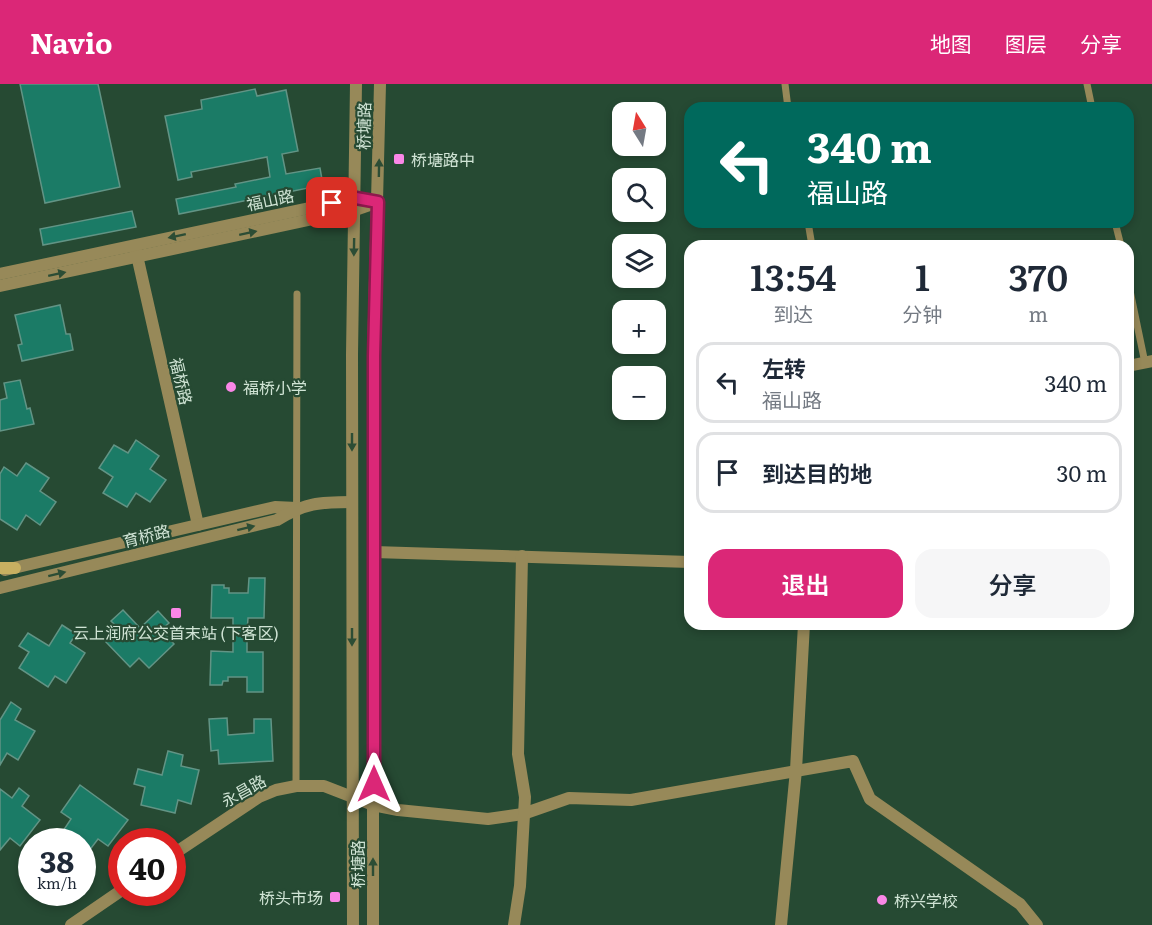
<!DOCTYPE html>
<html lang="zh">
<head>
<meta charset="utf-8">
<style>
	:root { --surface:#fff; --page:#f6f6f7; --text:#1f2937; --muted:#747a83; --line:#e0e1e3; --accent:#db2777 }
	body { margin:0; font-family:Literata,"Noto Sans SC",serif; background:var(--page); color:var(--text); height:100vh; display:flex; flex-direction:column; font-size:22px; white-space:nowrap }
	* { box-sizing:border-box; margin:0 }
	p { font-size:20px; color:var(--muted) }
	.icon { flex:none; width:33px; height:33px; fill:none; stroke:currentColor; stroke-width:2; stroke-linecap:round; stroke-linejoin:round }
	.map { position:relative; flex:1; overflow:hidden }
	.panel { position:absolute; left:684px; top:156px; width:450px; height:390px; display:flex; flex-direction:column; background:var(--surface); border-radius:18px; box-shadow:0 3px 9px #0003 }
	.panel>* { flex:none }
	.hud { position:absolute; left:684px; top:18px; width:450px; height:126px; border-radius:18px; box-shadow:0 3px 9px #0003; background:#00695c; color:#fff; overflow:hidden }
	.needle { width:39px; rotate:349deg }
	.fabs { position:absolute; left:612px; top:18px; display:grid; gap:12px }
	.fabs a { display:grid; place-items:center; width:54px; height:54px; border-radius:12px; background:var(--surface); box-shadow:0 3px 9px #0003; font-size:30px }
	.speed { position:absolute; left:18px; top:744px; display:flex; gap:12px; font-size:30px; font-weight:700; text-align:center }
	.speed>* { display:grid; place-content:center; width:78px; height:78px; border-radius:50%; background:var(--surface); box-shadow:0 3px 9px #0003; line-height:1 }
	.speed small { font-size:15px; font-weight:400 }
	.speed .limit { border:9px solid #d22; background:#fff; color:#111 }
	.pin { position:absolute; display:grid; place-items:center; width:51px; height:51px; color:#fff; margin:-26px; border-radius:12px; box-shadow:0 3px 9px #0006 }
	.me { position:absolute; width:66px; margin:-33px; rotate:0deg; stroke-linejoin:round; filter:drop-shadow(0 0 4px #0008) }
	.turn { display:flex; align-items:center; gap:21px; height:126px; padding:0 24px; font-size:27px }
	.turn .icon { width:78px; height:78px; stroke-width:2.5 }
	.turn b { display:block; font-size:42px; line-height:51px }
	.eta { display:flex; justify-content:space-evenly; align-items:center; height:102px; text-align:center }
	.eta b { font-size:36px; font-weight:600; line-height:42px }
	.button { display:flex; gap:12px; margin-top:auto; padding:12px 24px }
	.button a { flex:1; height:69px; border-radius:18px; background:var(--accent); color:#fff; font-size:24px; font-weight:600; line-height:69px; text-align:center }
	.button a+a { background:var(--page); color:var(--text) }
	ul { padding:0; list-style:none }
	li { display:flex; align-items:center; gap:18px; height:81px; margin:0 12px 9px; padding:0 12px; border:3px solid var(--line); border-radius:18px }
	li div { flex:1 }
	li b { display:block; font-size:22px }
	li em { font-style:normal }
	header { display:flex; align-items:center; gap:36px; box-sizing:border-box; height:84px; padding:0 30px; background:var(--accent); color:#fff }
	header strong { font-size:28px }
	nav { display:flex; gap:33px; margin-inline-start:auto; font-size:21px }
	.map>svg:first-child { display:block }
	.building { fill:#1b7b66; stroke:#629485; stroke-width:1.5 }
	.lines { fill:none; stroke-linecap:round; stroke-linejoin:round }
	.service { stroke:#978959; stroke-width:7 }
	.minor { stroke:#978959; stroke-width:12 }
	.tertiary { stroke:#978959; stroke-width:12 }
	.secondary { stroke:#c7b061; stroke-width:12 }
	.oneway { fill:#2c4d35 }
	.route-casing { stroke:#8e194d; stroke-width:15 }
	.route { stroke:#db2777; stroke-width:10 }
	.poi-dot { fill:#fa87e7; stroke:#264a33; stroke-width:2 }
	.labels { text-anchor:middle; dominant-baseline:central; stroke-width:4.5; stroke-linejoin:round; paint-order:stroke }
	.street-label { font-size:16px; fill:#d0e4d5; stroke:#264a33 }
	.poi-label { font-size:16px; fill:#d0e4d5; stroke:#264a33; text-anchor:start }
</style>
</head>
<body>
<header>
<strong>Navio</strong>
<nav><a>地图</a><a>图层</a><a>分享</a></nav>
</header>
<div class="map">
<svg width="1152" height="841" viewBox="0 0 1152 841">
	<rect width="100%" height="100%" fill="#264a33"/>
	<g class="building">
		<polygon points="20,0 98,0 120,103 45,119"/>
		<polygon points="255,5 257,12 286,6 298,67 282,70 286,90 320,84 323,101 179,130 176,115 236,103 235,100 270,93 267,73 191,88 192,93 178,96 165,32 202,25 201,16"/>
		<polygon points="132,127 136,143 43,161 40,145"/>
		<polygon points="60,221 66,250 70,250 73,266 22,277 18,261 22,260 15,231"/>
		<polygon points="20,296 27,325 30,324 34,340 0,347 0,316 7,314 4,299"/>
		<polygon points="136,356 159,372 150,385 166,396 150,418 136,409 127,423 103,409 113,393 99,384 114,361 128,369"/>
		<polygon points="26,379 49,394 40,407 56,418 40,441 26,431 17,446 0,435 0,390 4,383 17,392"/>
		<polygon points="249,494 265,494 264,534 248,534 247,548 247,568 263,568 263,608 247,608 247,593 228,593 228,597 223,597 222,601 210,601 211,567 233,568 233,534 211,534 212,501 224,501 224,504 229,504 229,509 248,509"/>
		<polygon points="123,526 140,544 158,527 169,539 161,546 174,560 149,584 139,574 130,583 106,558 119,545 111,537"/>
		<polygon points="62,541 76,550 70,559 85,569 66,599 55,592 48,603 19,584 29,568 19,562 28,549 49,562"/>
		<polygon points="11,618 21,625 15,636 35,647 18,676 7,669 0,681 0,636"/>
		<polygon points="227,634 228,651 254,649 254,635 271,635 273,677 219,680 218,666 211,667 209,635"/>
		<polygon points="168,667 183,671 181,682 199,686 191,720 178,716 175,729 141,721 145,703 134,700 138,685 162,691"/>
		<polygon points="80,701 128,736 108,762 98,755 82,776 82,758 72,758 61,750 71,735 61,728"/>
		<polygon points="19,704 29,712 22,722 40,736 20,762 10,754 0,766 0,705 12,714"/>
	</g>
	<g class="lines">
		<g class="service">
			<polyline points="785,0 788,24"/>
			<polyline points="1087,0 1092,24"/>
			<polyline points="808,138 812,162"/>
			<polyline points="1115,138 1121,162"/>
			<polyline points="1128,197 1145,279"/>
			<polyline points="296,702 297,210"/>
		</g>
		<g class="minor">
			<polyline points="1128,282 1152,277"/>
			<polyline points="374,468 690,478"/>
			<polyline points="172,771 259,713 276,706 296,702 324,702 373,721 398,726 488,735 523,730 569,714 631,716 853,677 870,715 1020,820 1037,841"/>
			<polyline points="71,841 122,806"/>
			<polyline points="514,841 520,802 525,713 518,670 522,472"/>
			<polyline points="781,841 796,686 804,540"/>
		</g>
		<g class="tertiary">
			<polyline points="136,167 198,441"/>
			<polyline points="0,190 356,114 362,115"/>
			<polyline points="0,202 355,126 378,118"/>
			<polyline points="5,486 275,423 297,424"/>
			<path d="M0,504L277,436C305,419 319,418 352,418"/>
			<polyline points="353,841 352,271 356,0"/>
			<polyline points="373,841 373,272 380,0"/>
		</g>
		<polyline class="secondary" points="0,484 15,484"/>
	</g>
	<defs><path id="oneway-solid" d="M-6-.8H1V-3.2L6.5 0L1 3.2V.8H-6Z" transform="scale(1.5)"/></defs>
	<g class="oneway">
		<use href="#oneway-solid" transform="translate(379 84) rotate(-89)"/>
		<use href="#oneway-solid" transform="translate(248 149) rotate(-12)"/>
		<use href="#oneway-solid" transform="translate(177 152) rotate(168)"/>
		<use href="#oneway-solid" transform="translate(354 163) rotate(91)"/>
		<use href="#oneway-solid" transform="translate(57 190) rotate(-12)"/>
		<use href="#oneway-solid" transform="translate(352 358) rotate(90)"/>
		<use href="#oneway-solid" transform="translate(246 444) rotate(-14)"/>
		<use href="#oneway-solid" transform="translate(57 490) rotate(-14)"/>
		<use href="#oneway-solid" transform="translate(352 553) rotate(90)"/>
		<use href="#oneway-solid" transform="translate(373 783) rotate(-90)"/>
	</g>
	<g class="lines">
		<defs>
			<polyline id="route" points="332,119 356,114 378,118 374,272 374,700"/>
		</defs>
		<use href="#route" class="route-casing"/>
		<use href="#route" class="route"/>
	</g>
	<g class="poi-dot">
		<rect x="393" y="69" width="12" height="12" rx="3"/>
		<circle cx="231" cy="303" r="6"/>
		<rect x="170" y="523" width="12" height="12" rx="3"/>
		<rect x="329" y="807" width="12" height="12" rx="3"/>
		<circle cx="882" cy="816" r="6"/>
	</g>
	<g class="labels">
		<g class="street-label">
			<text transform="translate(363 42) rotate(-89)">桥塘路</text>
			<text transform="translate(270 115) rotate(-12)">福山路</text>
			<text transform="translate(182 297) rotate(77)">福桥路</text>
			<text transform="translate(146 451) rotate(-14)">育桥路</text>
			<text transform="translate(243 706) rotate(-29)">永昌路</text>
			<text transform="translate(357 780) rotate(-90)">桥塘路</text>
		</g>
		<g class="poi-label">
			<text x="411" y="75">桥塘路中</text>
			<text x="243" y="303">福桥小学</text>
			<text x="176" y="548" text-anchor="middle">云上润府公交首末站 (下客区)</text>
			<text x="323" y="813" text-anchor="end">桥头市场</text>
			<text x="894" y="816">桥兴学校</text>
		</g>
	</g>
</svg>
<div class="fabs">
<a><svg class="needle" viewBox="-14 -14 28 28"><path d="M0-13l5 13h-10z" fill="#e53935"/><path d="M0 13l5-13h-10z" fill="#747a83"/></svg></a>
<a><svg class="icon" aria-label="search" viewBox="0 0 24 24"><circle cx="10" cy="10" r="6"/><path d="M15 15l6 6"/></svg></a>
<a><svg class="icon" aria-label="layers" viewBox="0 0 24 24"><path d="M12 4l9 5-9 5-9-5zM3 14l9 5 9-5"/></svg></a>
<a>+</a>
<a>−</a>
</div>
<div class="speed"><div>38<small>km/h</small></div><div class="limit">40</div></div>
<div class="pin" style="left:332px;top:119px;background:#d93025"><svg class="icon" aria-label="arrive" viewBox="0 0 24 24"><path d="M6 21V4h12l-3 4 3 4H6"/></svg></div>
<svg class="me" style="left:374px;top:700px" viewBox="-20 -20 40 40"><path d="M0-17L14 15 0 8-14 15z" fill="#db2777" stroke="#fff" stroke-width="4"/></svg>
<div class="hud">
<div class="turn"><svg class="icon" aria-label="left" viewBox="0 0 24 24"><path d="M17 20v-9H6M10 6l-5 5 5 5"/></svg><div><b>340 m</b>福山路</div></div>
</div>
<section class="panel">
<div class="eta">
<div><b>13:54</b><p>到达</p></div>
<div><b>1</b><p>分钟</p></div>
<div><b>370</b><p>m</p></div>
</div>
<ul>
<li><svg class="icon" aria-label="left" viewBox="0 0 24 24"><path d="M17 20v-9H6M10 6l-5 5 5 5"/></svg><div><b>左转</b><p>福山路</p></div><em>340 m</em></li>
<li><svg class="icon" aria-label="arrive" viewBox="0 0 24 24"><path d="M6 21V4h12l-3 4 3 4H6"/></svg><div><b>到达目的地</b></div><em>30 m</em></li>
</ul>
<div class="button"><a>退出</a><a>分享</a></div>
</section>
</div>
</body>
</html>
